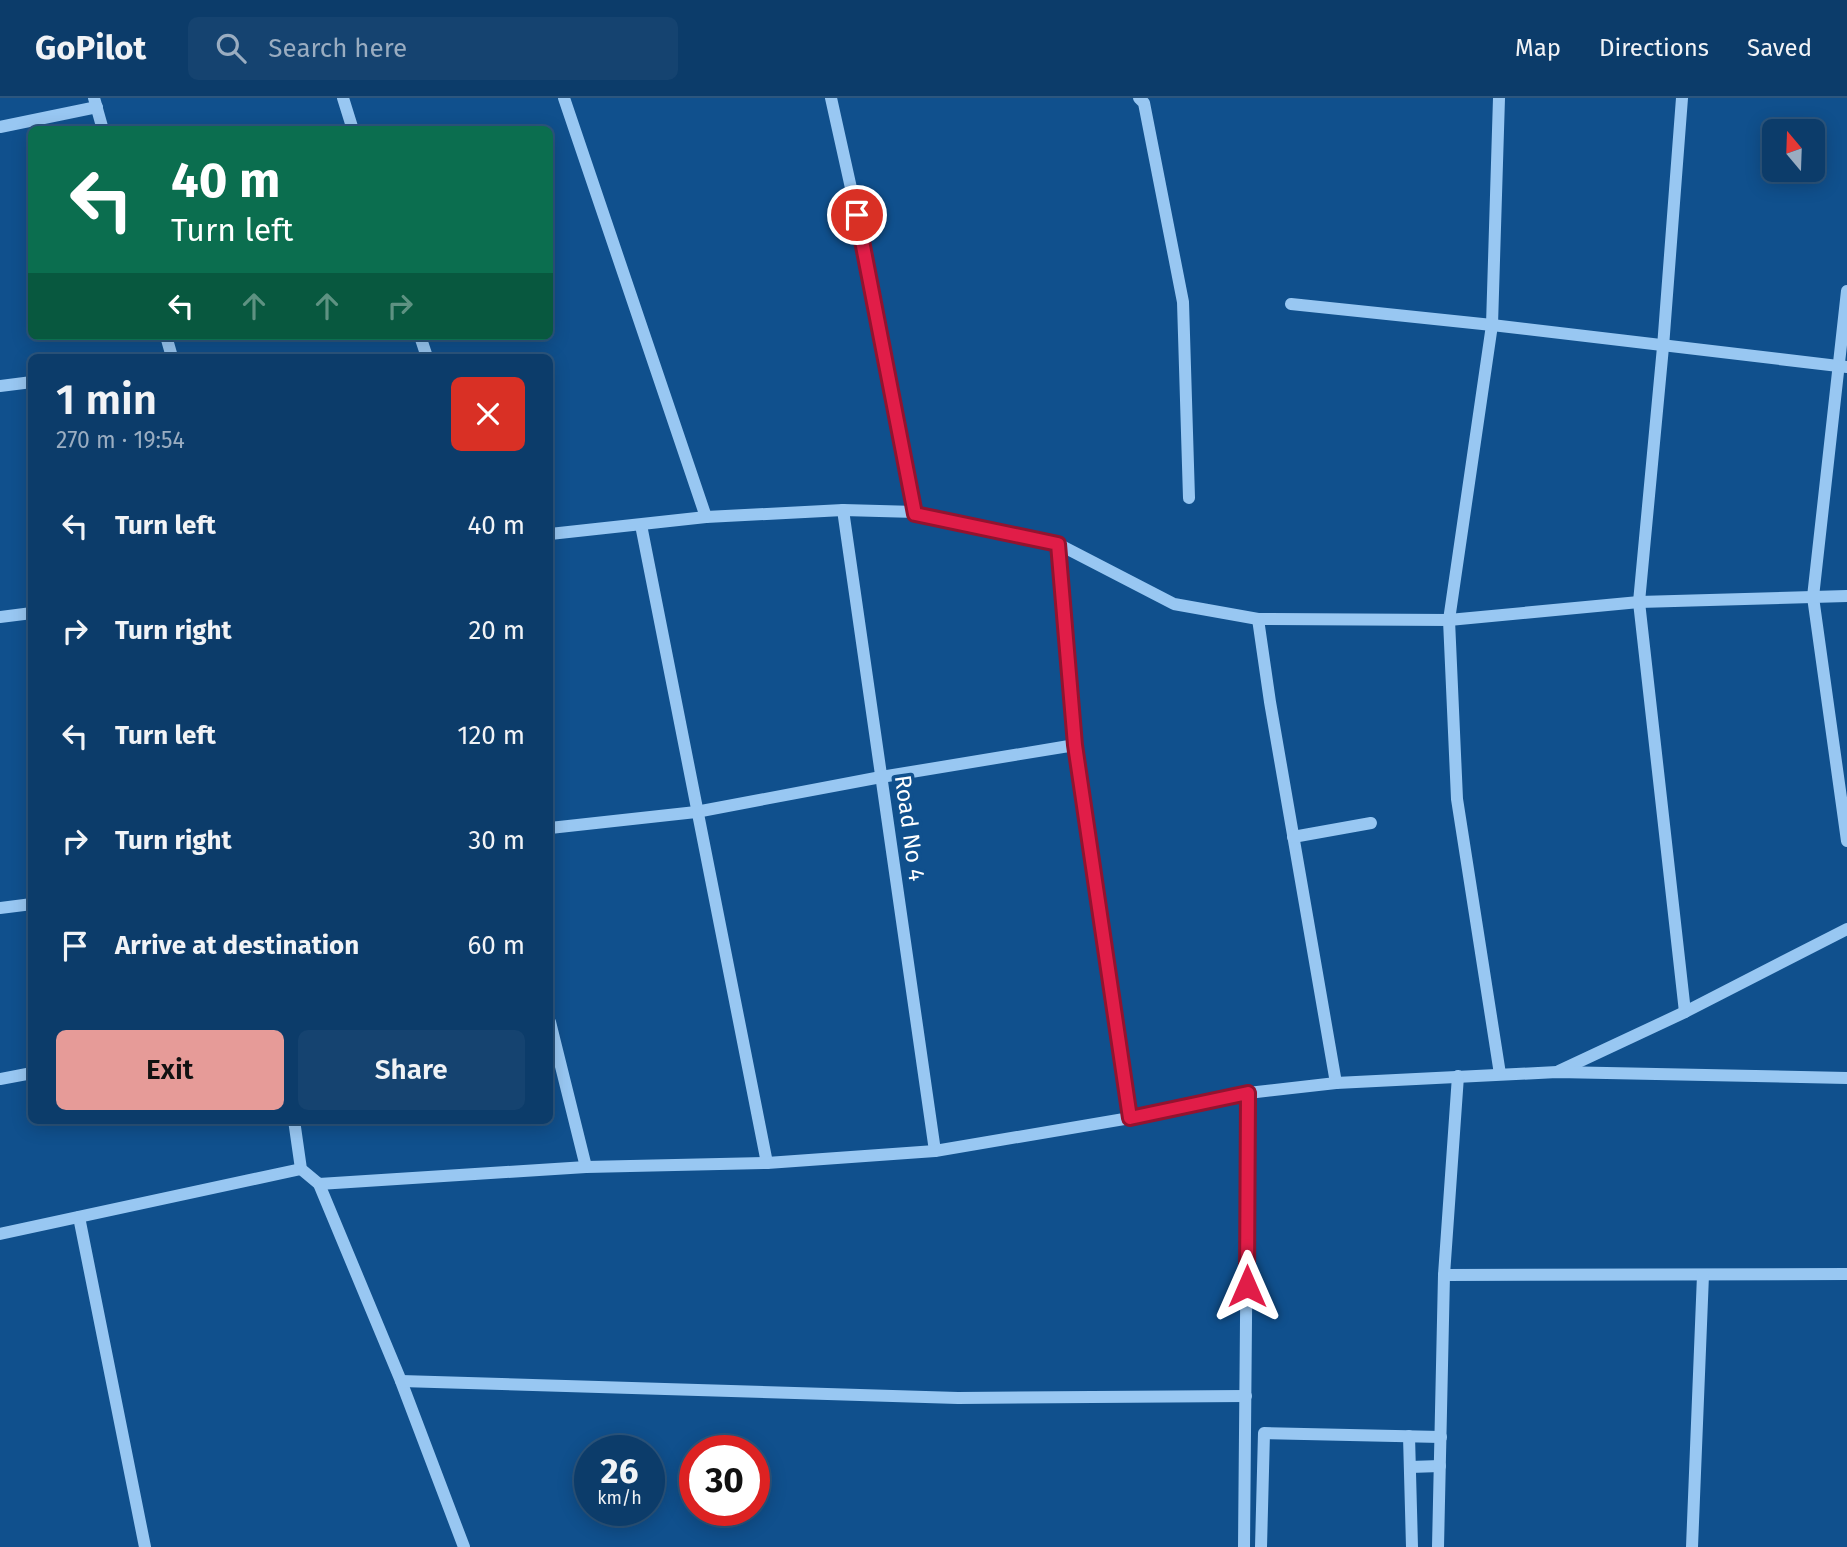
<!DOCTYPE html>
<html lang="en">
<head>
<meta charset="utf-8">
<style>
	:root { --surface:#0c3c6a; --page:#154370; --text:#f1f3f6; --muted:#9aadc1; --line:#2c567e; --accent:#e69b98 }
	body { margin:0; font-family:"Fira Sans",sans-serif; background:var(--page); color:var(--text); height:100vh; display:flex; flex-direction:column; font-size:26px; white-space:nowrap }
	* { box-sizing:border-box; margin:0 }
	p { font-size:23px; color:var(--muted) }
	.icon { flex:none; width:38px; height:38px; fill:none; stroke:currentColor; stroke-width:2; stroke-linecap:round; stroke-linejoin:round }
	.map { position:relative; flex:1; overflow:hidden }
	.side { position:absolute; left:28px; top:256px; width:525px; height:770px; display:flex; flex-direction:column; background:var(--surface); border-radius:10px; box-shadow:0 4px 18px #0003,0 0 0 2px var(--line) }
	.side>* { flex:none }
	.top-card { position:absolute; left:28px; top:28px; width:525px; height:214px; border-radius:10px; box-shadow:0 4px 18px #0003,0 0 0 2px var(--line); background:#0b6e4f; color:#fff; overflow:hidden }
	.needle { width:46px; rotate:341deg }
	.fabs { position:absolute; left:1762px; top:21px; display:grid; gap:14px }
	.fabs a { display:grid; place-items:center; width:63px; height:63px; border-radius:10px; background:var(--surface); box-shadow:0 4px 18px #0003,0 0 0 2px var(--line); font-size:35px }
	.speed { position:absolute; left:574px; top:1337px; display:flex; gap:14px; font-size:35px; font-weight:700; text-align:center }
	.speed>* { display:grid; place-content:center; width:91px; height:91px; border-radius:50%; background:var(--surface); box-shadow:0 4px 18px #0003,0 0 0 2px var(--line); line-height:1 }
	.speed small { font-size:18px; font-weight:400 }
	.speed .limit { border:10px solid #d22; background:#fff; color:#111 }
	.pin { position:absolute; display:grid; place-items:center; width:60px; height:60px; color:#fff; margin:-30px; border:4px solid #fff; border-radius:50%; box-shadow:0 2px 7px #0007 }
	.me { position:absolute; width:77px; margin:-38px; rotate:0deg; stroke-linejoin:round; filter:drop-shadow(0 0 5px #0008) }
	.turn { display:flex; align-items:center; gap:24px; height:147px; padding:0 28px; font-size:32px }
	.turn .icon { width:91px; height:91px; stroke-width:2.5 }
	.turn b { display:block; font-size:49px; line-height:60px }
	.lanes { display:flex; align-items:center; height:66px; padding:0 28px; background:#0003; justify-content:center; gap:35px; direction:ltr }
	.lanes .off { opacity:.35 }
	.round { display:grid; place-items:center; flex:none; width:74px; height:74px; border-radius:10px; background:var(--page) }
	.overview { display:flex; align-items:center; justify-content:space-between; height:119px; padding:0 28px }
	h1 { font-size:42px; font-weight:600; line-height:52px }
	.cta { display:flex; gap:14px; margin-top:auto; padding:14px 28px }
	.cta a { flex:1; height:80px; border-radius:10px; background:var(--accent); color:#111; font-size:28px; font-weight:600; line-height:80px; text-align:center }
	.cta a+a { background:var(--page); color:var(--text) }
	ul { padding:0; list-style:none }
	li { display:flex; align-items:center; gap:21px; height:105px; padding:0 28px }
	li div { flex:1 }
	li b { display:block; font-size:26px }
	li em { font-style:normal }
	header { display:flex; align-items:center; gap:42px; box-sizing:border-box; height:98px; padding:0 35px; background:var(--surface); border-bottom:2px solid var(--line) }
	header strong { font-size:33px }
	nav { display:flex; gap:38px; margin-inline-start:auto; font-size:24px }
	.search { width:490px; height:63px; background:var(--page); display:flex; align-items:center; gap:18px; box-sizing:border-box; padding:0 24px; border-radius:10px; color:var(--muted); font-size:26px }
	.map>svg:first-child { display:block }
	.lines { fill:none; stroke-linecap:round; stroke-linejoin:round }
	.minor { stroke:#98c7f2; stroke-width:12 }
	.route-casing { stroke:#92132f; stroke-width:18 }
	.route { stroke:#e11d48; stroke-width:12 }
	.labels { text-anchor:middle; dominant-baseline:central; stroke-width:7; stroke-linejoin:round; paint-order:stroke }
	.street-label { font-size:23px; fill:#fff; stroke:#10508d }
</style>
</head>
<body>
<header>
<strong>GoPilot</strong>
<div class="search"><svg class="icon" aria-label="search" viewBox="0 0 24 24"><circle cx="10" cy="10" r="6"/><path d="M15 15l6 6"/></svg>Search here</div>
<nav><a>Map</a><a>Directions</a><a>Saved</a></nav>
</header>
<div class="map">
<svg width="1847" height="1449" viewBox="0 0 1847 1449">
	<rect width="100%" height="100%" fill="#10508d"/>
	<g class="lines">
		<g class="minor">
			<polyline points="94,0 103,32"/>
			<polyline points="343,0 353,32"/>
			<polyline points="564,0 706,419"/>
			<polyline points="831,0 857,117 916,414"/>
			<polyline points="1139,0 1144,5 1183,204 1189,400"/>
			<polyline points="1499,0 1492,227 1449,522 1457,701 1500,976"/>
			<polyline points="1682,0 1663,249 1639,504 1685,914"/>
			<polyline points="0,29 97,9"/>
			<polyline points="1847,193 1813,499 1847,743"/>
			<polyline points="1291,206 1492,227 1847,269"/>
			<polyline points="166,238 172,259"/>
			<polyline points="420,238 427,259"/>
			<polyline points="0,288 32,284"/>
			<polyline points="843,412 935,1053"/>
			<polyline points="641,427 767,1065"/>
			<polyline points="550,436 706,419 843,412 916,414 915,416 1058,446 1174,506 1258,521 1449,522 1639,504 1847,498"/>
			<polyline points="1058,446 1075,647 1130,1020"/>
			<polyline points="0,519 32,515"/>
			<polyline points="1258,521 1270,604 1336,985"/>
			<polyline points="550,730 696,714 881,679 1075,647"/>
			<polyline points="1293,739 1371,725"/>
			<polyline points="0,810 32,806"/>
			<polyline points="550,924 586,1069"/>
			<polyline points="1559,973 1685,914 1847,831"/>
			<polyline points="0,981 32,975"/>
			<polyline points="294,1022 301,1071 319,1086 586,1069 767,1065 935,1053 1130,1020 1248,995 1336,985 1557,974 1847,980"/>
			<polyline points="319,1086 401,1283 464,1449"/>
			<polyline points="79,1119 145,1449"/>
			<polyline points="0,1136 301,1071"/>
			<polyline points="1444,1177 1847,1176"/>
			<polyline points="401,1283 958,1300 1246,1298"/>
			<polyline points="1409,1338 1412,1449"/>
			<polyline points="1410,1369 1440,1368"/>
			<polyline points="1244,1449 1248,995"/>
			<polyline points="1261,1449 1264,1335 1441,1339"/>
			<polyline points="1438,1449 1444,1177 1458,978"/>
			<polyline points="1692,1449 1703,1177"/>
		</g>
	</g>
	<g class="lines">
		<defs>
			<polyline id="route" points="857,117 915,416 1058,446 1075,647 1130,1020 1248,995 1247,1188"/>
		</defs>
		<use href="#route" class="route-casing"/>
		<use href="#route" class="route"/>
	</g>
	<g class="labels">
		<g class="street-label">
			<text transform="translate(910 730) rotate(82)">Road No 4</text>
		</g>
	</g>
</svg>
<div class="fabs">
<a><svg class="needle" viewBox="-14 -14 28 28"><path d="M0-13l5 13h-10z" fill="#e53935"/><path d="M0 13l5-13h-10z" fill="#9aadc1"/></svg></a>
</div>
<div class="speed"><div>26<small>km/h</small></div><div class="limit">30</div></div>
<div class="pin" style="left:857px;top:117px;background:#d93025"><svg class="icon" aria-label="arrive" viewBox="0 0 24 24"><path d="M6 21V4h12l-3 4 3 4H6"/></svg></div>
<svg class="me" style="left:1247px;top:1188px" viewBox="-20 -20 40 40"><path d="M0-17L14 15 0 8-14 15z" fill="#e11d48" stroke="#fff" stroke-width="4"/></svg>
<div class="top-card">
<div class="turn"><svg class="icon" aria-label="left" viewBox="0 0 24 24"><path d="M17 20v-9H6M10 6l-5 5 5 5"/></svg><div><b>40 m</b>Turn left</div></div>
<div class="lanes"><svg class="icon" aria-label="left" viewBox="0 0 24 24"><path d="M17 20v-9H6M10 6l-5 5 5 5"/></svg><svg class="icon off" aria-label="ahead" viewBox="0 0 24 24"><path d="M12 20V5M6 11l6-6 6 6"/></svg><svg class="icon off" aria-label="ahead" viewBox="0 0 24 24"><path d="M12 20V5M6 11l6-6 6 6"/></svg><svg class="icon off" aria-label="right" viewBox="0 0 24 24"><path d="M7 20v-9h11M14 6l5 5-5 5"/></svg></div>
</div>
<section class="side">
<div class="overview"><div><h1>1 min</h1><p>270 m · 19:54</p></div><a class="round" style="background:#d93025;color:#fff"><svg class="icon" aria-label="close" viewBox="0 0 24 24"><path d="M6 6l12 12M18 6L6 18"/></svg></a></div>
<ul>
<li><svg class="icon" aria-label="left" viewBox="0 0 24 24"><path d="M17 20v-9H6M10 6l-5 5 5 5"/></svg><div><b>Turn left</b></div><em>40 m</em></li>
<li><svg class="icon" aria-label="right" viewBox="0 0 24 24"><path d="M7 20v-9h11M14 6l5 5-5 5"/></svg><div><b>Turn right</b></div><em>20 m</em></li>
<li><svg class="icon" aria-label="left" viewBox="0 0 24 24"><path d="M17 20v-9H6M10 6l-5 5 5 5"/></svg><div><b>Turn left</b></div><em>120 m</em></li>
<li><svg class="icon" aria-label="right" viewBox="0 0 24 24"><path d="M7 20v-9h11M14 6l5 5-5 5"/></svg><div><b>Turn right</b></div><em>30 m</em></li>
<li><svg class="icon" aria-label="arrive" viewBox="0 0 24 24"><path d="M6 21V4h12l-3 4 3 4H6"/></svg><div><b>Arrive at destination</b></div><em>60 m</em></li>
</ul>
<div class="cta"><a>Exit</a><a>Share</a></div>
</section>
</div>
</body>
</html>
